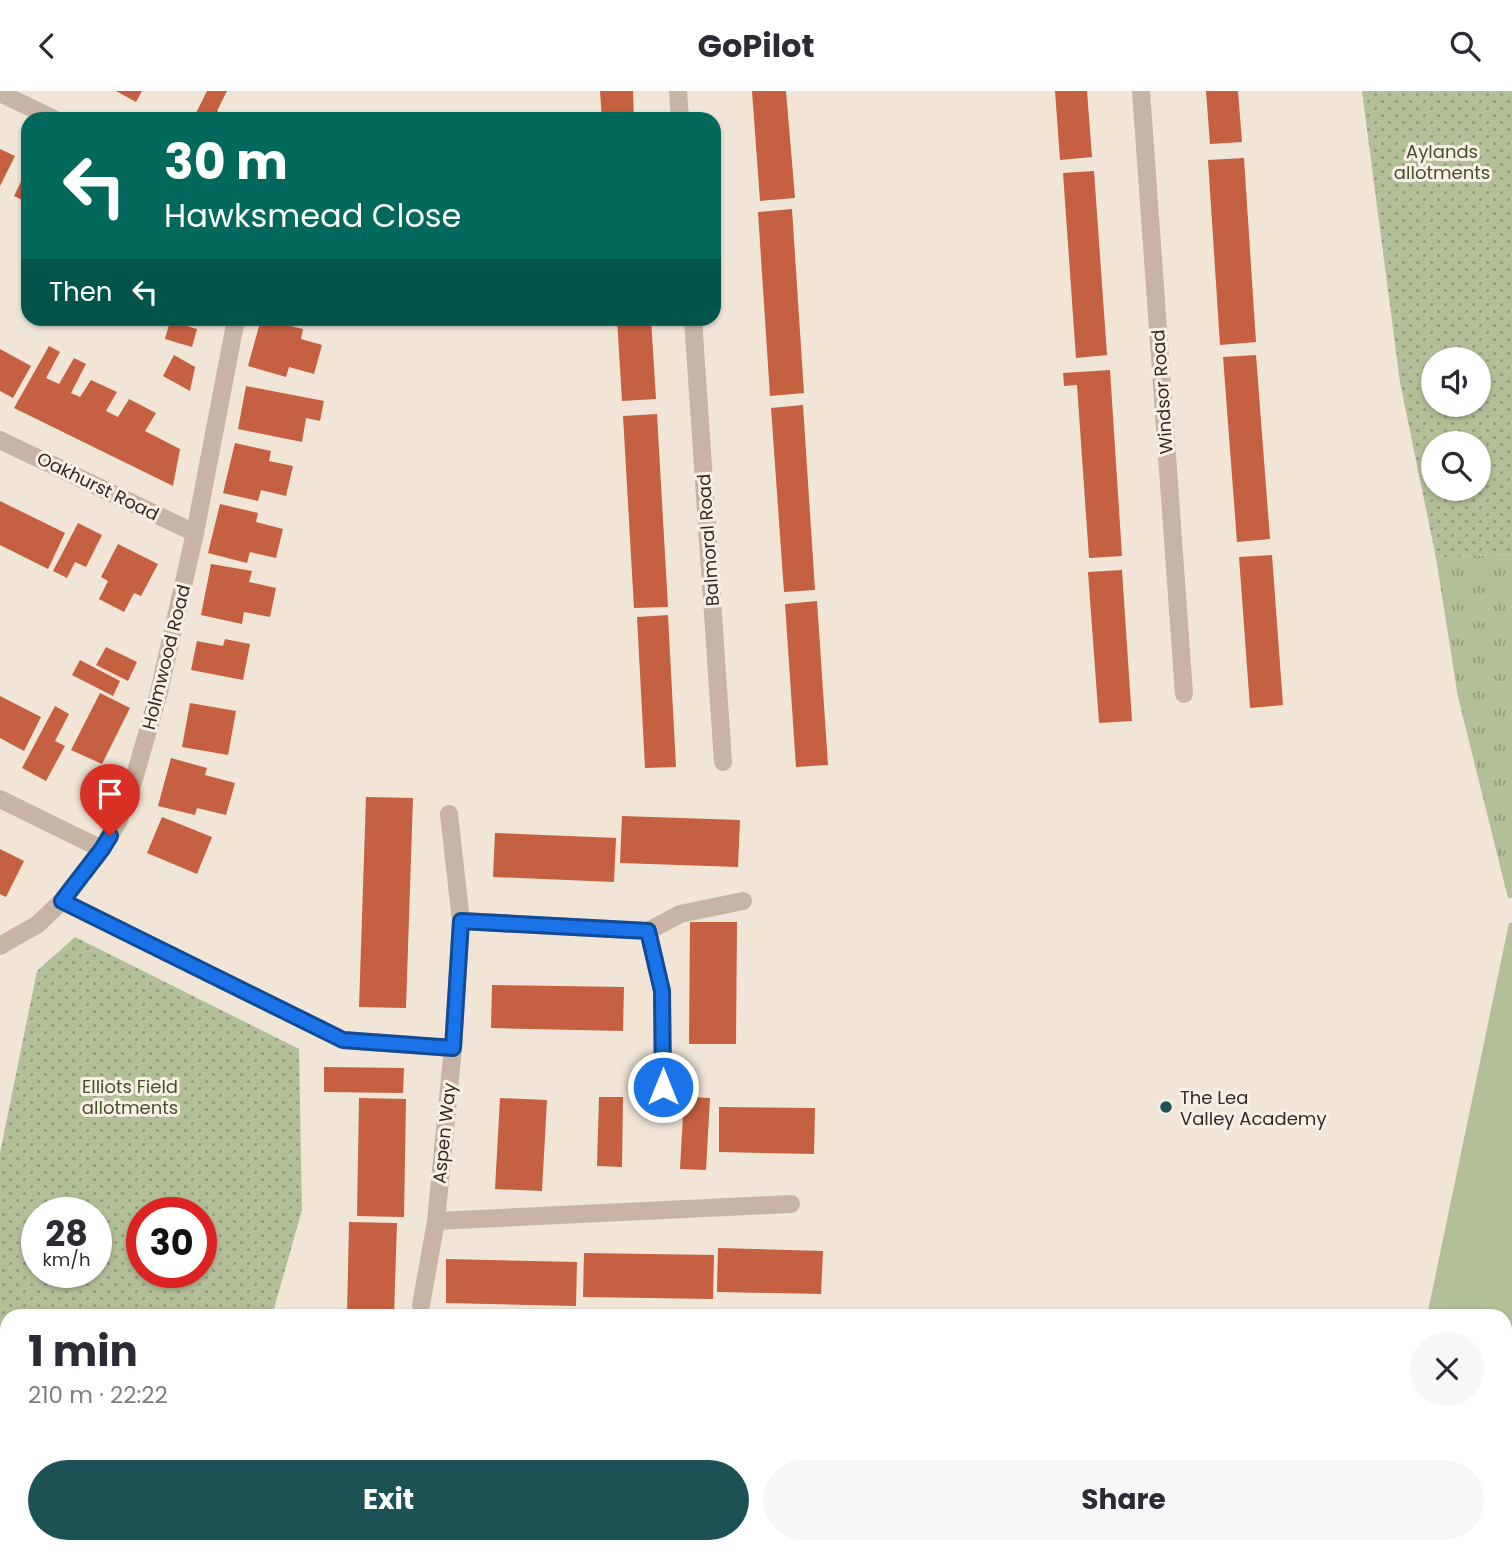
<!DOCTYPE html>
<html lang="en">
<head>
<meta charset="utf-8">
<style>
	:root { --surface:#fff; --page:#f7f7f7; --text:#2b2b33; --muted:#7c7c81; --accent:#1c5255 }
	body { margin:0; font-family:Poppins,sans-serif; background:var(--page); color:var(--text); height:100vh; display:flex; flex-direction:column; font-size:26px; white-space:nowrap }
	* { box-sizing:border-box; margin:0 }
	p { font-size:23px; color:var(--muted) }
	.icon { flex:none; width:38px; height:38px; fill:none; stroke:currentColor; stroke-width:2; stroke-linecap:round; stroke-linejoin:round }
	.map { position:relative; flex:1; overflow:hidden }
	.sheet { position:absolute; left:0px; top:1218px; width:1512px; height:245px; display:flex; flex-direction:column; background:var(--surface); border-radius:21px 21px 0 0; box-shadow:0 2px 5px #0004 }
	.sheet>* { flex:none }
	.guide { position:absolute; left:21px; top:21px; width:700px; height:214px; border-radius:21px; box-shadow:0 2px 5px #0004; background:#00695c; color:#fff; overflow:hidden }
	.tools { position:absolute; left:1421px; top:256px; display:grid; gap:14px }
	.tools a { display:grid; place-items:center; width:70px; height:70px; border-radius:50%; background:var(--surface); box-shadow:0 2px 5px #0004; font-size:35px }
	.speed { position:absolute; left:21px; top:1106px; display:flex; gap:14px; font-size:35px; font-weight:700; text-align:center }
	.speed>* { display:grid; place-content:center; width:91px; height:91px; border-radius:50%; background:var(--surface); box-shadow:0 2px 5px #0004; line-height:1 }
	.speed small { font-size:18px; font-weight:400 }
	.speed .limit { border:10px solid #d22; background:#fff; color:#111 }
	.pin { position:absolute; display:grid; place-items:center; width:60px; height:60px; color:#fff; margin:-72px -30px; border-radius:50% 50% 50% 0; rotate:-45deg; box-shadow:0 0 7px #0007 }
	.pin .icon { rotate:45deg }
	.me { position:absolute; width:77px; margin:-38px; rotate:0deg; stroke-linejoin:round; filter:drop-shadow(0 0 5px #0008) }
	.turn { display:flex; align-items:center; gap:24px; height:147px; padding:0 28px; font-size:32px }
	.turn .icon { width:91px; height:91px; stroke-width:2.5 }
	.turn b { display:block; font-size:49px; line-height:60px }
	.then { display:flex; align-items:center; height:66px; padding:0 28px; background:#0003; gap:14px; font-size:26px }
	.round { display:grid; place-items:center; flex:none; width:74px; height:74px; border-radius:37px; background:var(--page) }
	.summary { display:flex; align-items:center; justify-content:space-between; height:119px; padding:0 28px }
	h1 { font-size:42px; font-weight:700; line-height:52px }
	.primary-button { display:flex; gap:14px; margin-top:auto; padding:14px 28px }
	.primary-button a { flex:1; height:80px; border-radius:42px; background:var(--accent); color:#fff; font-size:28px; font-weight:700; line-height:80px; text-align:center }
	.primary-button a+a { background:var(--page); color:var(--text) }
	header { display:flex; justify-content:space-between; align-items:center; height:91px; padding:0 28px; background:var(--surface); font-size:32px; font-weight:700 }
	.map>svg:first-child { display:block }
	.grass { fill:#b3bf98 }
	.park { fill:url(#park-tufts) }
	.garden { fill:url(#garden-dots); fill-rule:evenodd }
	.building { fill:#c56041 }
	.lines { fill:none; stroke-linecap:round; stroke-linejoin:round }
	.minor { stroke:#c8b4a4; stroke-width:18 }
	.route-casing { stroke:#114b97; stroke-width:18 }
	.route { stroke:#1a73e8; stroke-width:12 }
	.poi-dot { fill:#1c5255; stroke:#f9efe4; stroke-width:2.5 }
	.labels { text-anchor:middle; dominant-baseline:central; stroke-width:6; stroke-linejoin:round; paint-order:stroke }
	.park-label { font-size:18px; fill:#44522a; stroke:#f9efe4 }
	.street-label { font-size:18px; fill:#342a26; stroke:#f9efe4 }
	.poi-label { font-size:18px; fill:#342a26; stroke:#f9efe4; text-anchor:start }
</style>
</head>
<body>
<header><svg class="icon" aria-label="back" viewBox="0 0 24 24"><path d="M15 5l-7 7 7 7"/></svg>GoPilot<svg class="icon" aria-label="search" viewBox="0 0 24 24"><circle cx="10" cy="10" r="6"/><path d="M15 15l6 6"/></svg></header>
<div class="map">
<svg width="1512" height="1463" viewBox="0 0 1512 1463">
	<defs>
		<pattern id="park-tufts" width="24" height="20" patternUnits="userSpaceOnUse" patternTransform="scale(1.75)"><rect width="24" height="20" fill="#b3bf98"/><path d="M3 7l-1-3M5 7V3M7 7l1-3M15 17l-1-3M17 17v-4M19 17l1-3" fill="none" stroke="#929b7c"/></pattern>
		<pattern id="garden-dots" width="8" height="8" patternUnits="userSpaceOnUse" patternTransform="scale(1.75)"><rect width="8" height="8" fill="#b3bf98"/><path d="M2 2h.1M6 6h.1" fill="none" stroke="#929b7c" stroke-width="1.8" stroke-linecap="round"/></pattern>
	</defs>
	<rect width="100%" height="100%" fill="#f1e5d8"/>
	<g class="grass">
		<polygon points="1509,832 1512,832 1512,1312 1505,1310 1505,1225 1427,1225"/>
		<polygon points="1512,1339 1512,1463 1284,1463 1327,1456 1505,1456 1505,1340"/>
	</g>
	<polygon class="park" points="1512,463 1512,807 1508,807 1458,606 1436,467"/>
	<g class="garden">
		<path d="M1362,0H1512V463L1436,467L1400,291ZM1433,268H1479V313H1433ZM1433,352H1479V397H1433Z"/>
		<path d="M75,846L299,958L302,1119L272,1225H7V1290H0V1062L37,880ZM37,1122H96V1181H37ZM142,1122H201V1181H142Z"/>
	</g>
	<g class="building">
		<polygon points="116,0 142,0 136,11"/>
		<polygon points="207,0 227,0 217,20 226,25 225,28 193,28"/>
		<polygon points="600,0 633,0 634,28 602,28"/>
		<polygon points="752,0 786,0 795,107 760,110"/>
		<polygon points="1055,0 1087,0 1092,66 1060,69"/>
		<polygon points="1206,0 1238,0 1242,51 1210,53"/>
		<polygon points="0,58 15,65 0,95"/>
		<polygon points="1244,67 1256,251 1220,254 1208,69"/>
		<polygon points="28,76 28,112 14,105"/>
		<polygon points="1094,80 1107,264 1076,267 1063,82"/>
		<polygon points="792,118 804,302 770,305 758,121"/>
		<polygon points="261,228 303,238 301,248 322,254 314,283 289,276 286,286 248,275"/>
		<polygon points="286,228 305,228 303,233"/>
		<polygon points="617,228 651,228 656,308 622,310"/>
		<polygon points="170,230 197,238 192,256 165,248"/>
		<polygon points="49,255 60,261 46,287 59,293 74,267 86,273 71,302 80,306 91,289 117,301 106,320 118,326 129,308 156,322 145,340 180,358 173,395 14,317"/>
		<polygon points="0,258 31,275 13,307 0,300"/>
		<polygon points="174,264 195,276 190,300 163,285"/>
		<polygon points="1256,264 1270,448 1237,451 1223,266"/>
		<polygon points="1110,279 1122,465 1089,467 1077,294 1064,295 1063,282"/>
		<polygon points="246,295 324,310 320,330 306,327 302,351 238,338"/>
		<polygon points="803,314 815,499 784,501 771,317"/>
		<polygon points="657,323 668,516 634,517 623,325"/>
		<polygon points="235,352 271,360 269,370 293,375 286,405 261,399 258,410 223,402"/>
		<polygon points="0,410 65,442 48,478 0,454"/>
		<polygon points="220,413 258,422 256,431 283,438 276,467 250,461 247,472 208,462"/>
		<polygon points="78,432 102,444 86,476 75,471 67,487 53,480"/>
		<polygon points="118,453 158,473 141,505 134,502 124,521 99,508 108,490 101,486"/>
		<polygon points="1272,464 1283,614 1250,617 1239,466"/>
		<polygon points="211,473 252,480 249,491 276,497 270,526 244,521 242,533 201,524"/>
		<polygon points="1122,479 1132,630 1099,632 1088,481"/>
		<polygon points="817,510 828,674 796,676 785,513"/>
		<polygon points="668,524 676,676 645,677 637,526"/>
		<polygon points="225,548 250,553 243,589 191,579 197,550 223,555"/>
		<polygon points="106,556 137,571 128,590 96,574"/>
		<polygon points="80,569 120,590 113,605 72,584"/>
		<polygon points="100,602 130,617 102,673 71,659"/>
		<polygon points="0,605 41,626 24,660 0,647"/>
		<polygon points="190,612 236,620 228,664 182,656"/>
		<polygon points="55,615 69,623 55,650 65,655 46,690 22,677"/>
		<polygon points="171,667 207,677 205,684 235,692 226,724 197,717 195,724 158,715"/>
		<polygon points="366,706 413,707 406,917 359,916"/>
		<polygon points="622,725 740,729 738,776 620,772"/>
		<polygon points="162,726 212,746 197,783 147,762"/>
		<polygon points="495,742 616,747 614,791 493,786"/>
		<polygon points="0,758 24,770 6,806 0,803"/>
		<polygon points="690,831 737,831 736,953 689,953"/>
		<polygon points="492,894 624,896 623,940 491,937"/>
		<polygon points="324,976 404,977 403,1002 324,1001"/>
		<polygon points="599,1006 623,1006 622,1076 597,1075"/>
		<polygon points="684,1006 710,1007 706,1079 680,1078"/>
		<polygon points="359,1007 406,1008 404,1126 357,1125"/>
		<polygon points="500,1007 547,1009 542,1100 495,1098"/>
		<polygon points="719,1016 815,1017 814,1063 719,1061"/>
		<polygon points="349,1131 397,1132 394,1225 347,1225"/>
		<polygon points="718,1157 823,1160 821,1203 717,1201"/>
		<polygon points="584,1162 714,1164 713,1208 583,1206"/>
		<polygon points="446,1168 577,1171 576,1215 446,1212"/>
		<polygon points="4,1412 7,1412 7,1451 1,1451"/>
	</g>
	<g class="lines">
		<g class="minor">
			<polyline points="678,0 680,28"/>
			<polyline points="1141,0 1184,603"/>
			<polyline points="0,2 54,28"/>
			<polyline points="693,228 723,671"/>
			<polyline points="0,349 195,442"/>
			<polyline points="0,708 102,758"/>
			<polyline points="449,723 461,830"/>
			<polyline points="62,810 343,949 453,957 436,1130 791,1113"/>
			<polyline points="648,840 662,900 663,996"/>
			<polyline points="0,855 38,833 62,810 102,758 118,731 134,688 159,601 195,442 236,228"/>
			<polyline points="453,957 461,830 648,840 680,823 743,810"/>
			<polyline points="421,1214 436,1130"/>
			<polyline points="860,1463 899,1458"/>
		</g>
	</g>
	<g class="lines">
		<defs>
			<polyline id="route" points="110,745 102,758 62,810 343,949 453,957 461,830 648,840 662,900 663,996"/>
		</defs>
		<use href="#route" class="route-casing"/>
		<use href="#route" class="route"/>
	</g>
	<circle class="poi-dot" cx="1166" cy="1016" r="7"/>
	<g class="labels">
		<g class="park-label">
			<text x="1442" y="60">Aylands<tspan x="1442" dy="21">allotments</tspan></text>
			<text x="130" y="995">Elliots Field<tspan x="130" dy="21">allotments</tspan></text>
		</g>
		<g class="street-label">
			<text transform="translate(1162 301) rotate(-94)">Windsor Road</text>
			<text transform="translate(98 395) rotate(26)">Oakhurst Road</text>
			<text transform="translate(708 449) rotate(-94)">Balmoral Road</text>
			<text transform="translate(166 566) rotate(-76)">Holmwood Road</text>
			<text transform="translate(444 1042) rotate(-84)">Aspen Way</text>
		</g>
		<g class="poi-label">
			<text x="1180" y="1006">The Lea<tspan x="1180" dy="21">Valley Academy</tspan></text>
		</g>
	</g>
</svg>
<div class="tools">
<a><svg class="icon" aria-label="sound" viewBox="0 0 24 24"><path d="M4 9h4l5-4v14l-5-4H4zM17 9q2 3 0 6"/></svg></a>
<a><svg class="icon" aria-label="search" viewBox="0 0 24 24"><circle cx="10" cy="10" r="6"/><path d="M15 15l6 6"/></svg></a>
</div>
<div class="speed"><div>28<small>km/h</small></div><div class="limit">30</div></div>
<div class="pin" style="left:110px;top:745px;background:#d93025"><svg class="icon" aria-label="arrive" viewBox="0 0 24 24"><path d="M6 21V4h12l-3 4 3 4H6"/></svg></div>
<svg class="me" style="left:663px;top:996px" viewBox="-20 -20 40 40"><circle r="17" fill="#1a73e8" stroke="#fff" stroke-width="3"/><path d="M0-11L8 9 0 5-8 9z" fill="#fff"/></svg>
<div class="guide">
<div class="turn"><svg class="icon" aria-label="left" viewBox="0 0 24 24"><path d="M17 20v-9H6M10 6l-5 5 5 5"/></svg><div><b>30 m</b>Hawksmead Close</div></div>
<div class="then">Then<svg class="icon" aria-label="left" viewBox="0 0 24 24"><path d="M17 20v-9H6M10 6l-5 5 5 5"/></svg></div>
</div>
<section class="sheet">
<div class="summary"><div><h1>1 min</h1><p>210 m · 22:22</p></div><a class="round"><svg class="icon" aria-label="close" viewBox="0 0 24 24"><path d="M6 6l12 12M18 6L6 18"/></svg></a></div>
<div class="primary-button"><a>Exit</a><a>Share</a></div>
</section>
</div>
</body>
</html>
